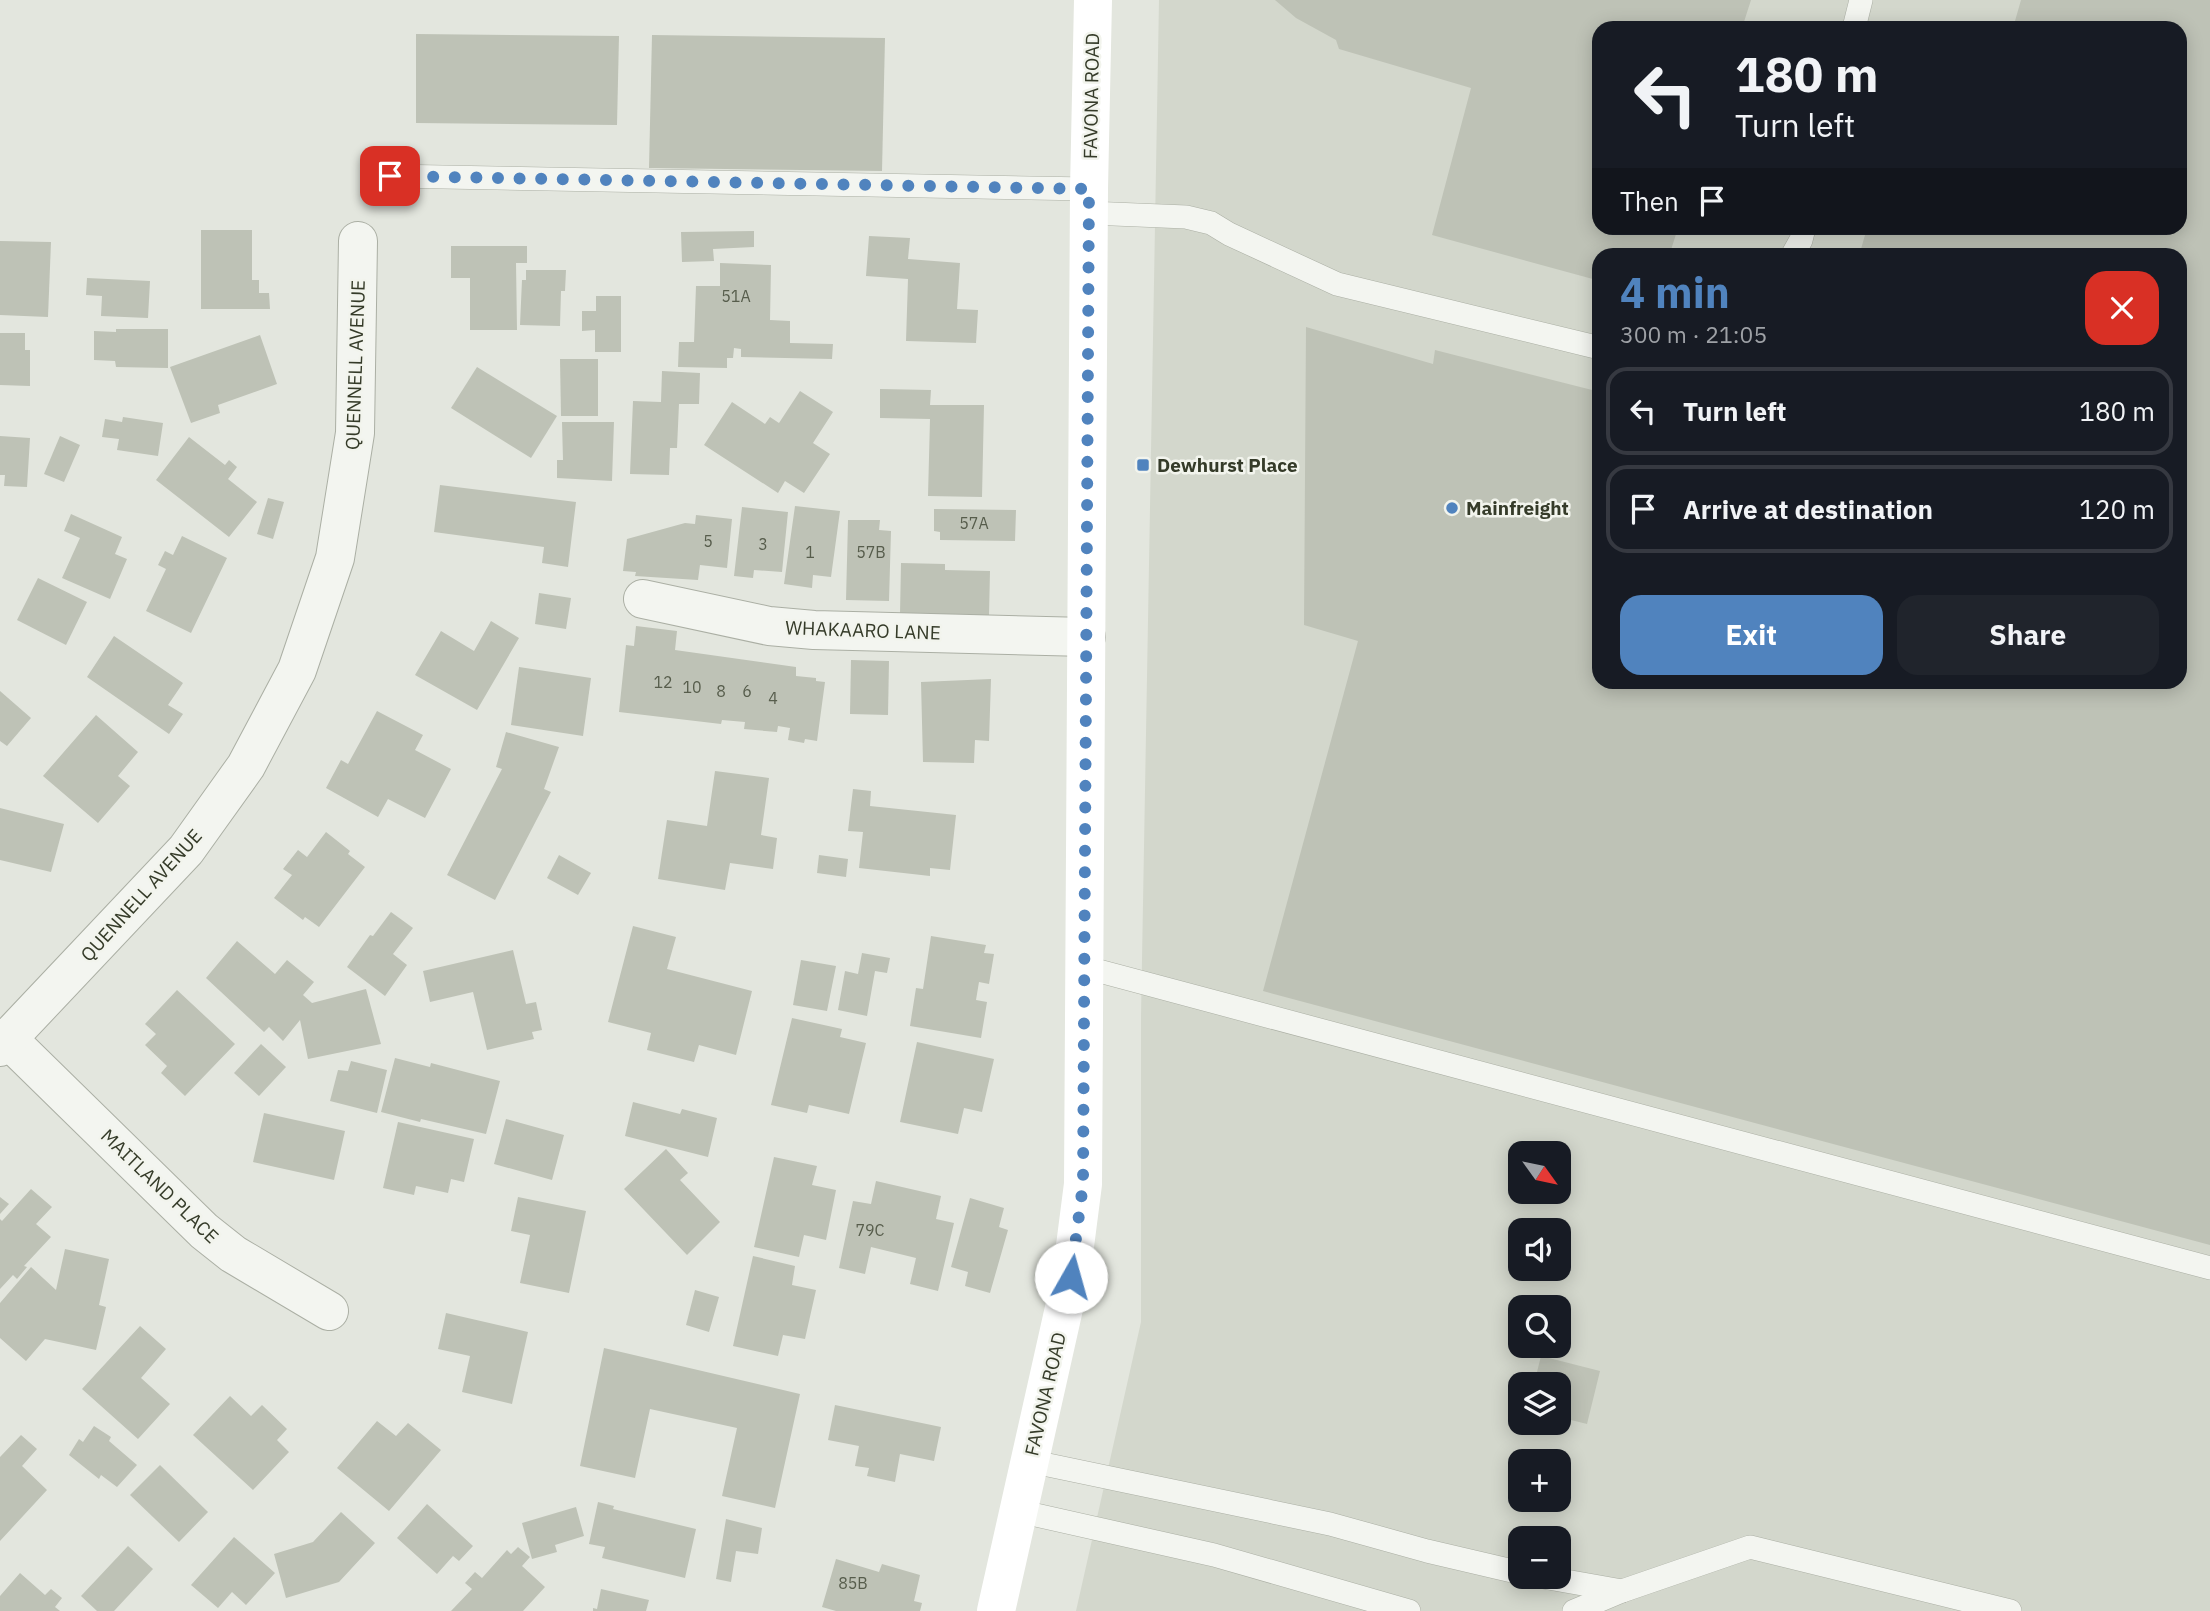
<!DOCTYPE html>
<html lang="en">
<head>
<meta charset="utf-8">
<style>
	:root { --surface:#171b24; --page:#20242c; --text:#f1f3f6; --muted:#9ea1a6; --line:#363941; --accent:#5083be }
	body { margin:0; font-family:"IBM Plex Sans",sans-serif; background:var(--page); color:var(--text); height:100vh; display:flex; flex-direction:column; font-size:26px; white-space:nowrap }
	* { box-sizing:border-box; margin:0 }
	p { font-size:23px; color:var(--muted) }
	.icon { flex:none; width:38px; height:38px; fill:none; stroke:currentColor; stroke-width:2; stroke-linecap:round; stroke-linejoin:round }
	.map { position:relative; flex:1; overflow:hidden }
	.sheet { position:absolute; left:1592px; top:248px; width:595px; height:441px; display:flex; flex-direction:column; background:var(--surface); border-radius:21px; box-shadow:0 4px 18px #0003 }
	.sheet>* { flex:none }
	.hud { position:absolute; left:1592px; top:21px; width:595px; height:214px; border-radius:21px; box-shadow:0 4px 18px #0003; background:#171b24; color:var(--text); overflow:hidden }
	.needle { width:46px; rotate:123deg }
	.buttons { position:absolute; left:1508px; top:1141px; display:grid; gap:14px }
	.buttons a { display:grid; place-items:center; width:63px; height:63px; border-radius:14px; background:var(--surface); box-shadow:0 4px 18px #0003; font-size:35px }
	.pin { position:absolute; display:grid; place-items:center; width:60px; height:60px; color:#fff; margin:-30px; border-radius:14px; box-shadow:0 4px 10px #0006 }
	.me { position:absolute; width:77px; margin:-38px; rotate:7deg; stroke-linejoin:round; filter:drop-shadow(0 0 5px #0008) }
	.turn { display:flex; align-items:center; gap:24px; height:147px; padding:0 28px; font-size:32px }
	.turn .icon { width:91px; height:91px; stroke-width:2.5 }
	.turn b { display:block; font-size:49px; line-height:60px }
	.then { display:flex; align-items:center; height:66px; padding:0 28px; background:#0003; gap:14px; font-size:26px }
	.round { display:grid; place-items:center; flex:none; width:74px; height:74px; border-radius:21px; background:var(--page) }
	.head { display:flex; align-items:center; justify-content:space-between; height:119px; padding:0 28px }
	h1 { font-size:42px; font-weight:700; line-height:52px; color:var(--accent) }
	.primary-button { display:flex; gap:14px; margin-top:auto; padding:14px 28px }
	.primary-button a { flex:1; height:80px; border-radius:21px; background:var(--accent); color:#fff; font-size:28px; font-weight:700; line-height:80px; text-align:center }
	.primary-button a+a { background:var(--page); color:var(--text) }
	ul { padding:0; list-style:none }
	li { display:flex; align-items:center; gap:21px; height:88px; margin:0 14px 10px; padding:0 14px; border:4px solid var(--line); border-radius:21px }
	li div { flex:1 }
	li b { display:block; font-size:26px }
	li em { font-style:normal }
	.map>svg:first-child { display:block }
	.built { fill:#d3d7cc; fill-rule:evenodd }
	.building { fill:#bec2b6 }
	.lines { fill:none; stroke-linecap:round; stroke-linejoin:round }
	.lane-casing { stroke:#abafa4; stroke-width:24 }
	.street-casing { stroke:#abafa4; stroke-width:40 }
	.lane { stroke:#f3f5f0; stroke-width:23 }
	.street { stroke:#f3f5f0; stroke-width:38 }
	.secondary { stroke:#fff; stroke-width:38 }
	.route { stroke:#5083be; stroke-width:12; stroke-dasharray:0 21.6 }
	.poi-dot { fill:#5083be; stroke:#f2f4ed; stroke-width:2.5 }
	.labels { text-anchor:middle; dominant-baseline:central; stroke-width:5; stroke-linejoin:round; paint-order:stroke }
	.number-label { font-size:16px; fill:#575d4c }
	.street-label { font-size:19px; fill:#353b29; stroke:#f2f4ed }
	.poi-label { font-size:19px; font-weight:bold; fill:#353b29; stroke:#f2f4ed; text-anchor:start }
</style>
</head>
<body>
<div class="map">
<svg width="2210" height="1611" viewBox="0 0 2210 1611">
	<rect width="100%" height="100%" fill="#e3e6de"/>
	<path class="built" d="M1159,0H2210V1611H1076L1141,1322V1016ZM1600,28H2180V228H1600ZM1600,256H2180V682H1600ZM1521,1153H1559V1192H1521ZM1521,1230H1559V1269H1521ZM1521,1307H1559V1346H1521ZM1521,1384H1559V1423H1521ZM1521,1461H1559V1500H1521ZM1521,1538H1559V1577H1521Z"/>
	<g class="building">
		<polygon points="1275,0 1751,0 1742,28 1600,28 1600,228 1678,228 1669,256 1600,256 1600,281 1432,235 1471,88 1339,49 1336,40 1296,18"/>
		<polygon points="2021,0 2210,0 2210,1245 1263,991 1358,641 1304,625 1306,327 1433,364 1435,350 1600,392 1600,682 2180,682 2180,256 1859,256 1867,228 2180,228 2180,28 2013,28"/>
		<polygon points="416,34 619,36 617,125 416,123"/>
		<polygon points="652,35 885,38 882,171 649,168"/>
		<polygon points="201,230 252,230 252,280 259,280 259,293 269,293 270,309 201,309"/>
		<polygon points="754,231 754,247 713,249 714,261 682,262 681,232"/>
		<polygon points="869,236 910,238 908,259 960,263 957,309 978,310 976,343 906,341 908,279 866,276"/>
		<polygon points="0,241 51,242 48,317 0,315"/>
		<polygon points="451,246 527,246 527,263 516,263 517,330 470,330 470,278 451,278"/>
		<polygon points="720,263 771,265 770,320 790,321 790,343 833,344 832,359 741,357 741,349 734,348 733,358 727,358 727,368 678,367 679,342 694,342 696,286 720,286"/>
		<polygon points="526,270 566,270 565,291 561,291 560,326 520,325 522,280 526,280"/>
		<polygon points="87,278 150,281 148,318 101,316 102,296 86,295"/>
		<polygon points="596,296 621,296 621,352 595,352 595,330 582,331 582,311 596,311"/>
		<polygon points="116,329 168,329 168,368 116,367 115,361 94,360 94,331 116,332"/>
		<polygon points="0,333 25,333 25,350 30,350 30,386 0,385"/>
		<polygon points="260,335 277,384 218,405 220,413 191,423 170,367"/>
		<polygon points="560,359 598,359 598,416 561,416"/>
		<polygon points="477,367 557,416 531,458 451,408"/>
		<polygon points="662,371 700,373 699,404 679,404 677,448 670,448 669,475 630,474 633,401 661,402"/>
		<polygon points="880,389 931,390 930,405 984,405 982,497 928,496 930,419 880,418"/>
		<polygon points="800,391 833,412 813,443 830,454 804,493 785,481 778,493 704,445 732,402 765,424 770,417 779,423"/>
		<polygon points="123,417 163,423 158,456 117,450 119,439 102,437 105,419 122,422"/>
		<polygon points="562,422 614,422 612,481 557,478 557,460 563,460"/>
		<polygon points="0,436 30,438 27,487 4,486 5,475 0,475"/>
		<polygon points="60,436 80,445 64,482 44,474"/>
		<polygon points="189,437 225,465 229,460 237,467 228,479 257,502 229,537 156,480"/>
		<polygon points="440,485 576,502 568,567 542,563 544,547 434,532"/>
		<polygon points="268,498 284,502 273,539 257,534"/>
		<polygon points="795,506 840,511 831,577 813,575 812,588 784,584"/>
		<polygon points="742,507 788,512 782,572 754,570 753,578 734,576"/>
		<polygon points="934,509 1016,510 1015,541 940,540 940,532 934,531"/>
		<polygon points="71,514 122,537 115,554 127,559 110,599 62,578 80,538 64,531"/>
		<polygon points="696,515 732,519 727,568 700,565 698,580 635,576 636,572 623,571 627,539 685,523 695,524"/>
		<polygon points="848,520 880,520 879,530 891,531 889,601 846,600"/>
		<polygon points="182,536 227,558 191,633 146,611 166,569 158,565 165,551 173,555"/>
		<polygon points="901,563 945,564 945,570 990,571 989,616 900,614"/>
		<polygon points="38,578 87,602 66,645 17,620"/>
		<polygon points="539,593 571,598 566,629 535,624"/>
		<polygon points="491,621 519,638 477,710 415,675 441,631 474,651"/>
		<polygon points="636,626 677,631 675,650 796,667 796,676 816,678 816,681 825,682 817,741 805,739 804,743 788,740 790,728 778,726 777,732 744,729 745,722 722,720 721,724 619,712 626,645 634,646"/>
		<polygon points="114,636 183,683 168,705 183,714 169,734 87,677"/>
		<polygon points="851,660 889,661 888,715 850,714"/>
		<polygon points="519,667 591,678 583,736 511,725"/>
		<polygon points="991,679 989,741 975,740 974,763 923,762 921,682"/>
		<polygon points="0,691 31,718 7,746 0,741"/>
		<polygon points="377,711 423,735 415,750 451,769 425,818 388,799 378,817 326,788 341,760 348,764"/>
		<polygon points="96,715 138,752 118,776 130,786 98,823 43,776"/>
		<polygon points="506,732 559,747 544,789 551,792 495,900 447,875 502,769 496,767"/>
		<polygon points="715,771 769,778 761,835 777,838 773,869 730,863 725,890 658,879 667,820 707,826"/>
		<polygon points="853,789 871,791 870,806 956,815 950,870 930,868 930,876 859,868 863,832 848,831"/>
		<polygon points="0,808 64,824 51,872 0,860"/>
		<polygon points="326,832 350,851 348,854 365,867 319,927 305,917 303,920 274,898 292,875 283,869 298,850 307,857"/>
		<polygon points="559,855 591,873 578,895 547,878"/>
		<polygon points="819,855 848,859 846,877 817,873"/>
		<polygon points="391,912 413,928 393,954 407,965 385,996 347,967 370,935 373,936"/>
		<polygon points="633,926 676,937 667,969 752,991 736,1055 699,1045 694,1062 647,1050 651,1033 608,1022"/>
		<polygon points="931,936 986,945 984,953 994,954 989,984 979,982 976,1000 987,1002 981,1038 910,1026 916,988 923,989"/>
		<polygon points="237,941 275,974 287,960 314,982 303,995 312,1003 366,989 381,1044 308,1059 300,1020 283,1041 269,1027 264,1032 206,978"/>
		<polygon points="513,950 526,1004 536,1002 542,1030 532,1032 534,1039 487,1050 473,992 430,1002 423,971"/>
		<polygon points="862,953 890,958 887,973 875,971 867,1016 838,1010 845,971 858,974"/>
		<polygon points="801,960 836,966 827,1011 793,1005"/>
		<polygon points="177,990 235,1044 185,1096 161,1073 167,1066 145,1045 156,1034 145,1024"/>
		<polygon points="792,1018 842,1029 840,1037 866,1043 849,1114 809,1105 807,1113 771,1105"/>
		<polygon points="917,1042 994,1059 982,1112 964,1108 958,1134 900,1122"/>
		<polygon points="261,1044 286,1067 259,1096 234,1073"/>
		<polygon points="395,1058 430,1067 431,1063 500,1081 486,1134 421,1119 420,1122 381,1112"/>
		<polygon points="351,1061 387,1070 377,1113 330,1101 338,1070 348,1071"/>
		<polygon points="633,1102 680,1114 682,1109 717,1118 708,1157 625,1136"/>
		<polygon points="264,1113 345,1131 334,1180 253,1162"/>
		<polygon points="506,1119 564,1135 552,1180 494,1164"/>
		<polygon points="398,1122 474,1139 464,1182 451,1179 448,1193 416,1186 414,1195 383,1188"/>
		<polygon points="666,1149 688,1173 680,1180 720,1222 687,1255 624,1189"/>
		<polygon points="774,1157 817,1166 812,1185 836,1190 826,1240 804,1235 799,1257 754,1247"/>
		<polygon points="876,1181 941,1196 936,1219 954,1223 938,1291 910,1284 916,1258 871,1247 865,1274 839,1268 853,1201 871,1204"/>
		<polygon points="31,1189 52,1207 36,1224 51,1237 24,1266 27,1267 17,1279 13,1275 0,1289 0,1219 2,1221"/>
		<polygon points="0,1197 9,1204 0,1214"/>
		<polygon points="518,1197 586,1211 569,1293 520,1283 530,1235 511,1231"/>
		<polygon points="970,1198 1004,1208 999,1227 1008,1230 990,1293 965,1286 968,1272 951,1267"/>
		<polygon points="65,1249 109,1259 99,1305 106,1307 96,1350 45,1339 26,1361 0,1338 0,1303 31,1267 56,1290"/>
		<polygon points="753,1256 795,1266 792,1285 816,1290 805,1339 783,1335 778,1356 733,1346"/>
		<polygon points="695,1290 719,1297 709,1332 686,1325"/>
		<polygon points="446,1313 528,1332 512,1404 462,1392 470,1356 438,1349"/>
		<polygon points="140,1326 166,1349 141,1378 170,1404 138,1439 82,1389"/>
		<polygon points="604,1348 800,1394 775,1508 722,1496 737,1428 650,1409 635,1478 580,1466"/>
		<polygon points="1541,1356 1600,1371 1587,1424 1559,1417 1559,1384 1534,1384"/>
		<polygon points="230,1396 251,1416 262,1405 287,1429 277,1440 289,1452 253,1490 193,1435"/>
		<polygon points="835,1405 941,1427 934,1461 900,1454 895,1482 867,1476 869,1468 855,1466 859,1446 828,1440"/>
		<polygon points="377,1421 396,1436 408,1423 441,1450 389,1511 337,1468"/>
		<polygon points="94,1426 111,1437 109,1441 137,1465 117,1487 101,1475 99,1479 69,1455 79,1439 83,1442"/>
		<polygon points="21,1435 37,1449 22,1466 47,1490 0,1541 0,1457"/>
		<polygon points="160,1465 208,1512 179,1542 130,1495"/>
		<polygon points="598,1502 614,1506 613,1509 696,1529 685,1578 602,1558 605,1547 589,1544"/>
		<polygon points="427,1504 473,1546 459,1561 453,1556 437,1574 397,1538"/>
		<polygon points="576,1507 584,1536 555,1545 557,1552 532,1559 522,1523"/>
		<polygon points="341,1512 375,1543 339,1582 286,1598 274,1554 313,1542"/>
		<polygon points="726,1519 762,1528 758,1554 736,1551 731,1582 716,1579"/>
		<polygon points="234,1537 275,1573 246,1605 232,1592 218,1608 191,1585"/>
		<polygon points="128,1546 153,1569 114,1611 97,1611 81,1596"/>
		<polygon points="518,1547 530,1557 522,1566 545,1587 523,1611 451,1611 472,1589 465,1583 475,1572 482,1578 507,1550 511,1554"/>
		<polygon points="836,1559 879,1572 882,1564 920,1575 914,1601 922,1603 920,1611 836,1611 822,1607"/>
		<polygon points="20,1573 45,1595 51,1589 62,1598 55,1607 60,1611 0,1611 0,1596"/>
		<polygon points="601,1589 649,1600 646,1611 593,1611 593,1608 597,1609"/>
	</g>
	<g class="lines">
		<defs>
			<g id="lane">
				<polyline points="1854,28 1861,0"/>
				<polyline points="390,176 1089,189"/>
				<polyline points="1089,213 1186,217 1211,223 1229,234 1337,284 1600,348"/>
				<polyline points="1792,256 1801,240 1804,228"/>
				<polyline points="1084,967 2210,1268"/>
				<polyline points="1029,1461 1330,1524 1427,1551 1521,1573"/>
				<polyline points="1018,1511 1214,1555 1409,1611"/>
				<polyline points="1543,1577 1622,1591"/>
				<polyline points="1574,1611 1622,1591 1750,1547 2010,1611"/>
			</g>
			<g id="street">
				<polyline points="643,599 769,626 814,630 1086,637"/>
				<polyline points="8,1039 204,1231 233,1254 329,1311"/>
				<polyline points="0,1047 186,850 246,766 297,670 335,558 355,433 358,241"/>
			</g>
		</defs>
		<use href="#lane" class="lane-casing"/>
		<use href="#street" class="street-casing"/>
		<use href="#lane" class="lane"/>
		<use href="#street" class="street"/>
		<polyline class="secondary" points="996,1611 1071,1277 1083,1184 1089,189 1093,0"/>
	</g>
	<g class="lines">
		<polyline class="route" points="390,176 1089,189 1083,1184 1071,1277"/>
	</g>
	<g class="poi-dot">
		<rect x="1136" y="458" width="14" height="14" rx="3.5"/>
		<circle cx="1452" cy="508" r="7"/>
	</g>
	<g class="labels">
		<g class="number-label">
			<text x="736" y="296">51A</text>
			<text x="974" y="523">57A</text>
			<text x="708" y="541">5</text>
			<text x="763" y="544">3</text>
			<text x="810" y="552">1</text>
			<text x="871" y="552">57B</text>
			<text x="663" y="682">12</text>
			<text x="692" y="687">10</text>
			<text x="721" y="691">8</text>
			<text x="747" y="691">6</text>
			<text x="773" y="698">4</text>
			<text x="870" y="1230">79C</text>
			<text x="853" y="1583">85B</text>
		</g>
		<g class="street-label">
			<text transform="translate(1091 96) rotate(-89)">FAVONA ROAD</text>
			<text transform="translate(355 365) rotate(-88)">QUENNELL AVENUE</text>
			<text transform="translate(863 630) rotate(2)">WHAKAARO LANE</text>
			<text transform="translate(141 895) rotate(-48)">QUENNELL AVENUE</text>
			<text transform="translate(160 1186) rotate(44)">MAITLAND PLACE</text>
			<text transform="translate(1045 1394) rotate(-77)">FAVONA ROAD</text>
		</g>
		<g class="poi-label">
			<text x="1157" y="465">Dewhurst Place</text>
			<text x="1466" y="508">Mainfreight</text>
		</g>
	</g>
</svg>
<div class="buttons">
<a><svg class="needle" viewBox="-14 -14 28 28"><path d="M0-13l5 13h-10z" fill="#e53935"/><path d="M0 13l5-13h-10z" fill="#9ea1a6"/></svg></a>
<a><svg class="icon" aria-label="sound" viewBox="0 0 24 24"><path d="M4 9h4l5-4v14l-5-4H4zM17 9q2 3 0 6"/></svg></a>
<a><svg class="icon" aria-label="search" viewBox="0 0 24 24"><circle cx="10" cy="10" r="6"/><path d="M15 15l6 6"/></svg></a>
<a><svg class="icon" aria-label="layers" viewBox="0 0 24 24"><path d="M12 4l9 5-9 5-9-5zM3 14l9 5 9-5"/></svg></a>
<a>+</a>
<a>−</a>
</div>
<div class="pin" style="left:390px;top:176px;background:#d93025"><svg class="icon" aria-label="arrive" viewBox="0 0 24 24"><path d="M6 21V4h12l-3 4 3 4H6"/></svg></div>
<svg class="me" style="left:1071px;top:1277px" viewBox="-20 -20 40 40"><circle r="19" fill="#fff"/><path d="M0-13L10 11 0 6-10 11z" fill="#5083be"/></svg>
<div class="hud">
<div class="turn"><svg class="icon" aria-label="left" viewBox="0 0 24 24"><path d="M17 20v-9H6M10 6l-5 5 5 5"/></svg><div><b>180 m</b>Turn left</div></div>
<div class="then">Then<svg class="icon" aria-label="arrive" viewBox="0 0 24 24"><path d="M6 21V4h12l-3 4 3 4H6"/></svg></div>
</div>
<section class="sheet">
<div class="head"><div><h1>4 min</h1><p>300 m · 21:05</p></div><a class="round" style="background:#d93025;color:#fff"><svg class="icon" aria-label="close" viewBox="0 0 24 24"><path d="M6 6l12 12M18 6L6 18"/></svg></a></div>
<ul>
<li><svg class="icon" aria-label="left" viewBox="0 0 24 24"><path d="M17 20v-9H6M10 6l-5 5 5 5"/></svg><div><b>Turn left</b></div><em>180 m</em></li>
<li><svg class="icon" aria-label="arrive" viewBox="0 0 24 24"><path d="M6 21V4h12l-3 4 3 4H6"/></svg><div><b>Arrive at destination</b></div><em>120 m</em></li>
</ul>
<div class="primary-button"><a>Exit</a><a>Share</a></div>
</section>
</div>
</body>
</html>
